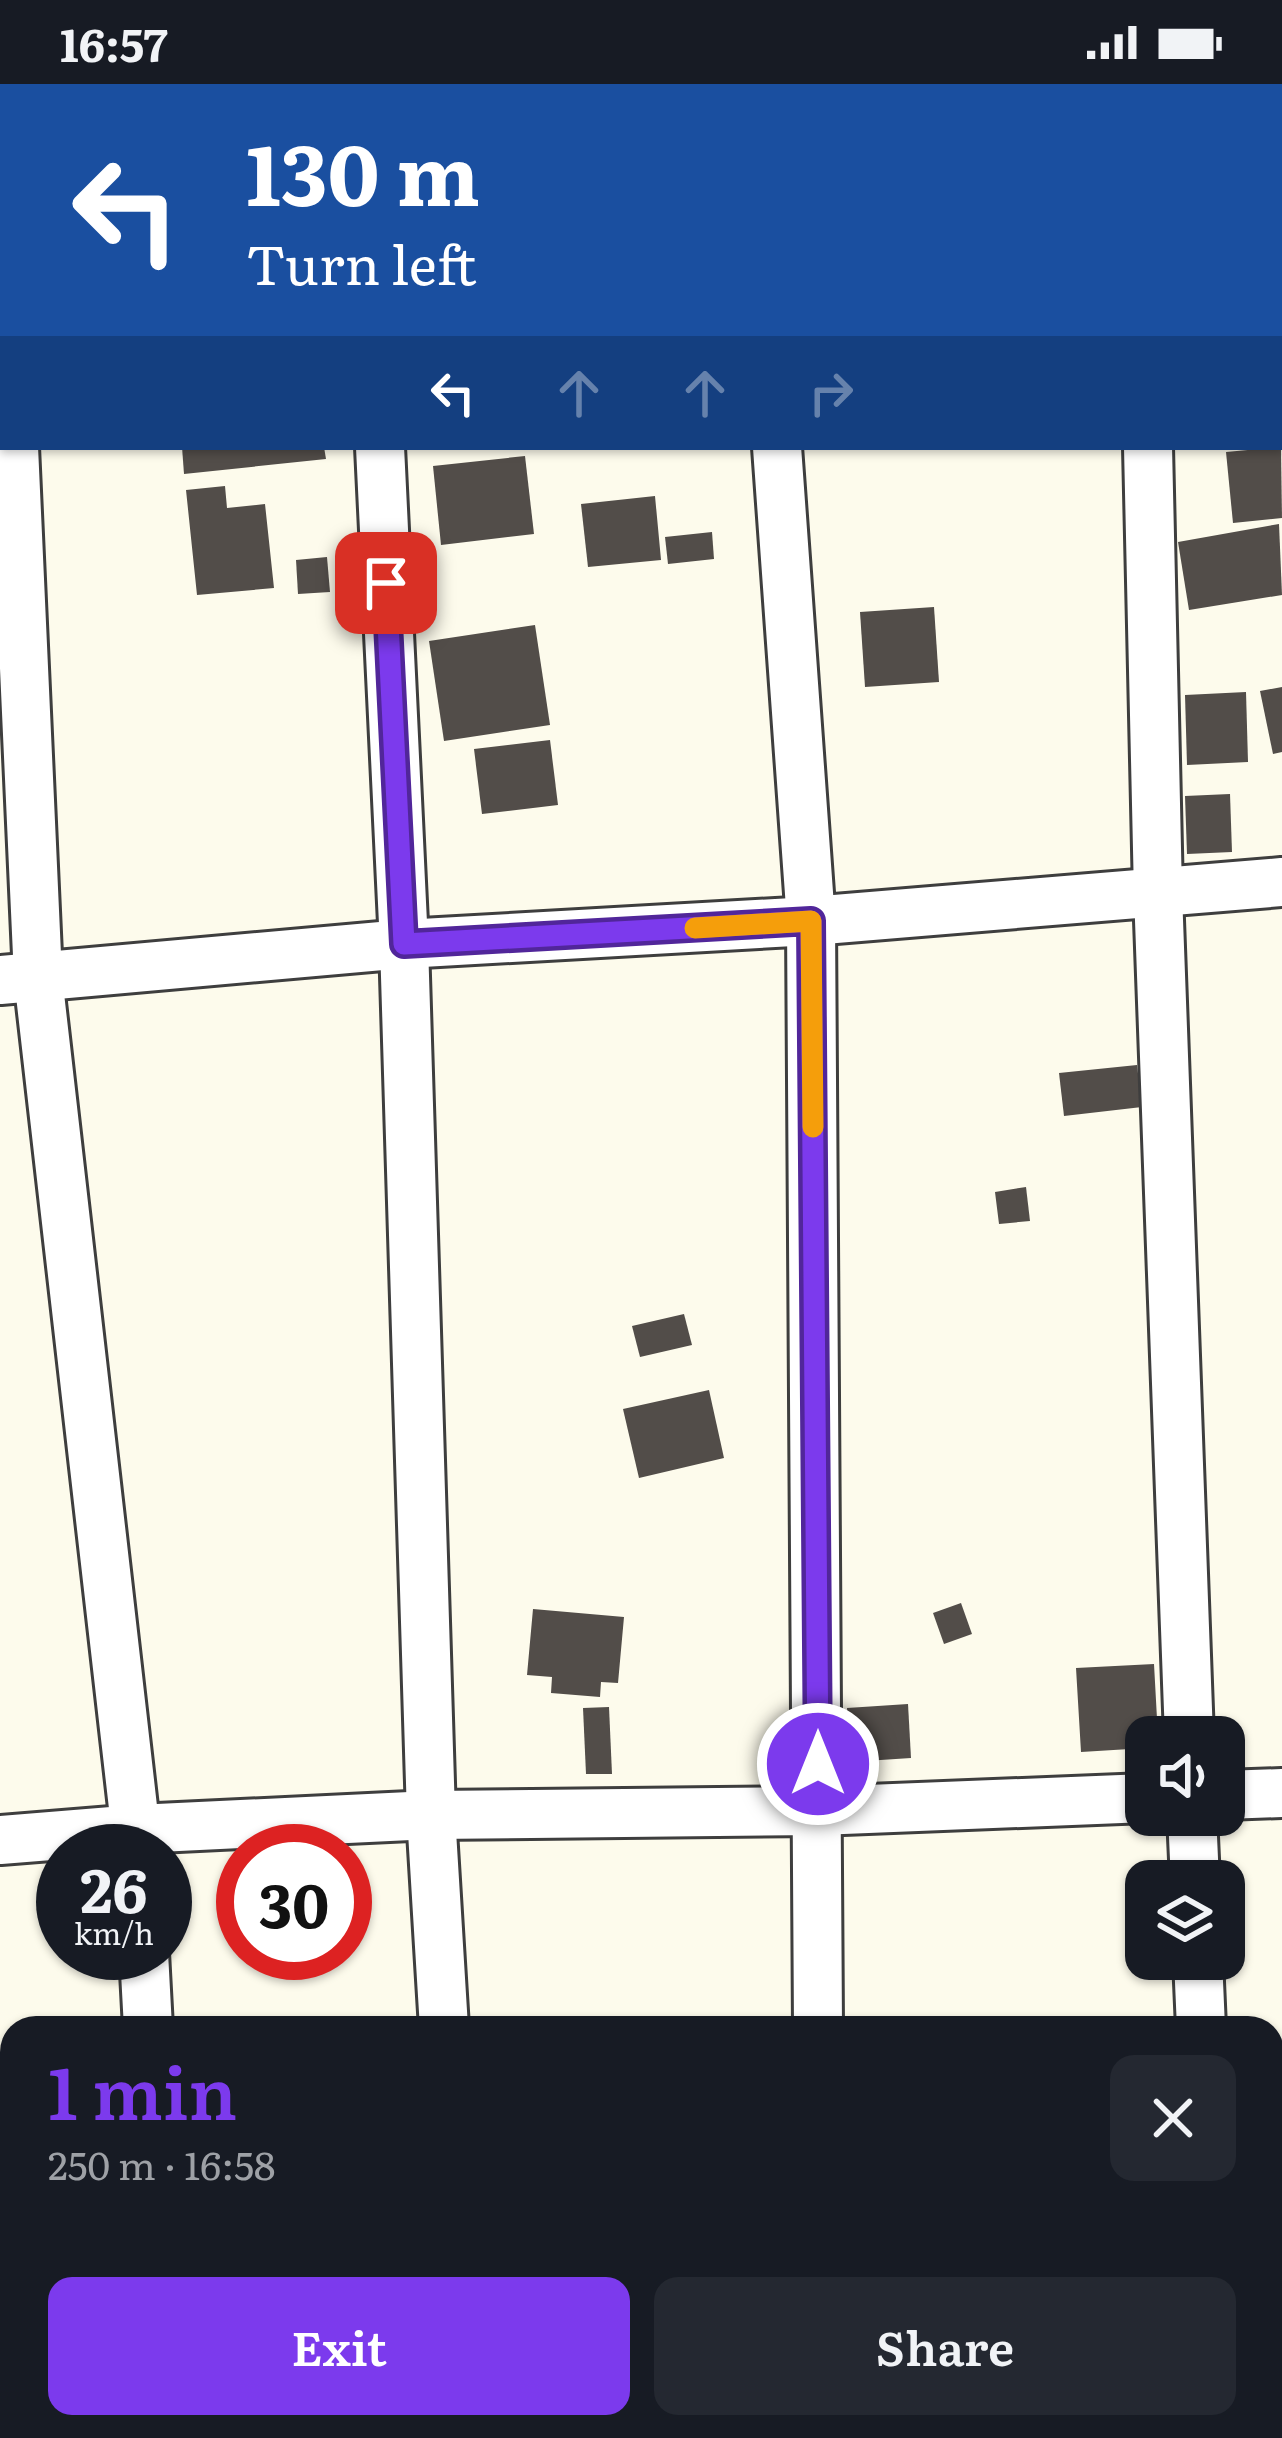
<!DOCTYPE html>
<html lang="en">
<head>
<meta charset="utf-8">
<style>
	:root { --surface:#171b24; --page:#242831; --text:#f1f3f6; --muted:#9ea1a6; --accent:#7c3aed }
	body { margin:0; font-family:Literata,serif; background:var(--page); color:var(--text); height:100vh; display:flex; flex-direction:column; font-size:45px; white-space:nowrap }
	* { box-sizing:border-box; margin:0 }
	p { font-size:39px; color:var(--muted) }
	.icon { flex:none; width:66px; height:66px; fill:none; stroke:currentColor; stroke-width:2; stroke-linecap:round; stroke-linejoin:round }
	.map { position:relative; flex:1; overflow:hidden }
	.drawer { position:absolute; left:0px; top:1932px; width:1284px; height:423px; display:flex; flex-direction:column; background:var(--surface); border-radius:36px 36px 0 0; box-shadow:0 3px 9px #0004 }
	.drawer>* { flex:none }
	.hud { position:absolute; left:0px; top:0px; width:1284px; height:366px; box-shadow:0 3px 9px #0004; background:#1a4fa0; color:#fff; overflow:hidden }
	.fabs { position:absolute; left:1125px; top:1632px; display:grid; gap:24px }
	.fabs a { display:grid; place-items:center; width:120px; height:120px; border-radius:24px; background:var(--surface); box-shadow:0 3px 9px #0004; font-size:60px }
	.speed { position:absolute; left:36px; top:1740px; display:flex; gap:24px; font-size:60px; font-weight:700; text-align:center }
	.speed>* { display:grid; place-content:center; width:156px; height:156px; border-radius:50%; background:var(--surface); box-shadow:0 3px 9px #0004; line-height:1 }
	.speed small { font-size:30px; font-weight:400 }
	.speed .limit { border:18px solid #d22; background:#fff; color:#111 }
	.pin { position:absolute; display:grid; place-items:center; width:102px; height:102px; color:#fff; margin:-51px; border-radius:24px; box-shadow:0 6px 18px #0006 }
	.me { position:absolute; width:132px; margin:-66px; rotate:0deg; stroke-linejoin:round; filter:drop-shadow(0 0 9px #0008) }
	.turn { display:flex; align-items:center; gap:42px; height:252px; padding:0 48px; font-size:54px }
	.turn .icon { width:156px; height:156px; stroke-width:2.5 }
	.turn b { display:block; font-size:84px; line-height:102px }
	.lanes { display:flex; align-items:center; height:114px; padding:0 48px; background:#0003; justify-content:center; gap:60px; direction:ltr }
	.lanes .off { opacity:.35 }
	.round { display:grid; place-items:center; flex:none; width:126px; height:126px; border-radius:24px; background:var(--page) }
	.overview { display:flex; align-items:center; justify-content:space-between; height:204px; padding:0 48px }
	h1 { font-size:72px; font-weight:600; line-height:90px; color:var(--accent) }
	.cta { display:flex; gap:24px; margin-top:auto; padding:24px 48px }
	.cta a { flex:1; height:138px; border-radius:24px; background:var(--accent); color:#fff; font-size:48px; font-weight:600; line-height:138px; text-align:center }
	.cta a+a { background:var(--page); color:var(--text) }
	.status { display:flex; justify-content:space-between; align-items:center; height:84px; padding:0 60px; background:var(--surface); direction:ltr }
	.status svg { height:33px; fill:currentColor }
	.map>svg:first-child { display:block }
	.building { fill:#524d49 }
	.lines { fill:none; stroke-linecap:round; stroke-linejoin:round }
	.minor-casing { stroke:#3e3e3e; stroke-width:54 }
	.minor { stroke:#fff; stroke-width:48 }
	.route-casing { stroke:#51269a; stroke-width:30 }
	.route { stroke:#7c3aed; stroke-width:21 }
	.slow { stroke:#f59e0b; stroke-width:21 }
</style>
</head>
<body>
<div class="status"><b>16:57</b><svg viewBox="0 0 49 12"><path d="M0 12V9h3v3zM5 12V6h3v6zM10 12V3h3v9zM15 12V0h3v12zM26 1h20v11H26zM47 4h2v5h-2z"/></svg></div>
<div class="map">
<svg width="1282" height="2354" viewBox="0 0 1282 2354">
	<rect width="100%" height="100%" fill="#fdfbec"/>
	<g class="building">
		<polygon points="182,363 324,363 326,375 184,390"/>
		<polygon points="1281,363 1282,434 1233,439 1226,368"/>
		<polygon points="525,372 534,450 441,461 433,382"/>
		<polygon points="225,402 227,424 265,420 274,504 197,511 186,406"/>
		<polygon points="655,412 661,476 588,483 581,420"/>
		<polygon points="1279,440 1282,511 1189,526 1178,458"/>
		<polygon points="712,448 714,475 668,480 665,453"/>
		<polygon points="327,473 330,508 298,510 296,476"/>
		<polygon points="934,523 939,598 865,603 860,528"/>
		<polygon points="535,541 550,641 444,657 429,557"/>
		<polygon points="1282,603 1282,668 1273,670 1260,607"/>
		<polygon points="1246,608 1248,678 1187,681 1185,611"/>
		<polygon points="550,656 558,721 482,730 474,665"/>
		<polygon points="1230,710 1232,768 1187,770 1185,712"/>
		<polygon points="1137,981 1142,1023 1064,1032 1059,989"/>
		<polygon points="1026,1103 1030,1137 999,1140 995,1108"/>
		<polygon points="684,1230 692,1261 640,1273 632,1242"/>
		<polygon points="709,1306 724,1374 639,1394 623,1325"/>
		<polygon points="961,1519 972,1550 944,1560 933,1529"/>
		<polygon points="533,1525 624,1533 618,1599 601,1598 600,1613 551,1609 552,1593 527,1591"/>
		<polygon points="1154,1580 1158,1653 1146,1653 1146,1664 1081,1668 1076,1584"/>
		<polygon points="908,1620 911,1674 850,1678 847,1624"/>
		<polygon points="609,1623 612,1690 586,1690 583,1624"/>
	</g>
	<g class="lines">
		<defs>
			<g id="minor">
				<polyline points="362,0 363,3"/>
				<polyline points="751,0 751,3"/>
				<polyline points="1140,0 1141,3"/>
				<polyline points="0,47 3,114"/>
				<polyline points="14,363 38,893 138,1767"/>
				<polyline points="380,363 404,860 431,1731 444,1944"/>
				<polyline points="777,363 811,837 818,1944"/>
				<polyline points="1148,363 1158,809 1189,1653"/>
				<polyline points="0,896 404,860 811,837 1282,798"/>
				<polyline points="1224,1711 1282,1709"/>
				<polyline points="1192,1731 1195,1797"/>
				<polyline points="0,1756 137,1745 431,1731 818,1727 1146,1714"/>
				<polyline points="144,1869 148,1944"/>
				<polyline points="1198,1875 1201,1944"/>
				<polyline points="170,2343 171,2354"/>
				<polyline points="1219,2343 1219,2354"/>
				<polyline points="817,2354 817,2343"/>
			</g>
		</defs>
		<use href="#minor" class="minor-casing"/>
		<use href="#minor" class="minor"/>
	</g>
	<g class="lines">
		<defs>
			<polyline id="route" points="386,499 404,860 811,837 818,1680"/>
		</defs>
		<use href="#route" class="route-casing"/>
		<use href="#route" class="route"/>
		<polyline class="slow" points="695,844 811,837 813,1043"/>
	</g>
</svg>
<div class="fabs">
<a><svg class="icon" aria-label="sound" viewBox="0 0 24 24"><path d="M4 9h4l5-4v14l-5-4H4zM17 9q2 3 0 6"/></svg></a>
<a><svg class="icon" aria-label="layers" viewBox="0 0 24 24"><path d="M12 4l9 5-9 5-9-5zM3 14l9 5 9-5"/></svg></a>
</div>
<div class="speed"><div>26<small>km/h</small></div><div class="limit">30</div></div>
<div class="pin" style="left:386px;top:499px;background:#d93025"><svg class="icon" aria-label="arrive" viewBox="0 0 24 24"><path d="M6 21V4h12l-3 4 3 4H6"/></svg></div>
<svg class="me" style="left:818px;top:1680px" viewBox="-20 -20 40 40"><circle r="17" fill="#7c3aed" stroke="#fff" stroke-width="3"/><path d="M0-11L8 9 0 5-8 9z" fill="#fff"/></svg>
<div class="hud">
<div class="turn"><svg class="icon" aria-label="left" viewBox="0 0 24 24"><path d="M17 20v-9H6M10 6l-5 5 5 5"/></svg><div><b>130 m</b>Turn left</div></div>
<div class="lanes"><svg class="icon" aria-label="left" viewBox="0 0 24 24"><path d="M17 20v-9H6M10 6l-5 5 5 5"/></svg><svg class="icon off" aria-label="ahead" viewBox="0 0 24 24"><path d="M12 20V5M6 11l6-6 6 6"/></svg><svg class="icon off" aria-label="ahead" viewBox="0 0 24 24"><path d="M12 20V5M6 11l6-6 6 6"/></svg><svg class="icon off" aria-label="right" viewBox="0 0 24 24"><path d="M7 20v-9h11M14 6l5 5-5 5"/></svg></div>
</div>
<section class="drawer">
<div class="overview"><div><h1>1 min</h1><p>250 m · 16:58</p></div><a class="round"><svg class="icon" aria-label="close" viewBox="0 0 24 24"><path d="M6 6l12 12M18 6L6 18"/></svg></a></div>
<div class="cta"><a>Exit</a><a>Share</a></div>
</section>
</div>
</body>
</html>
